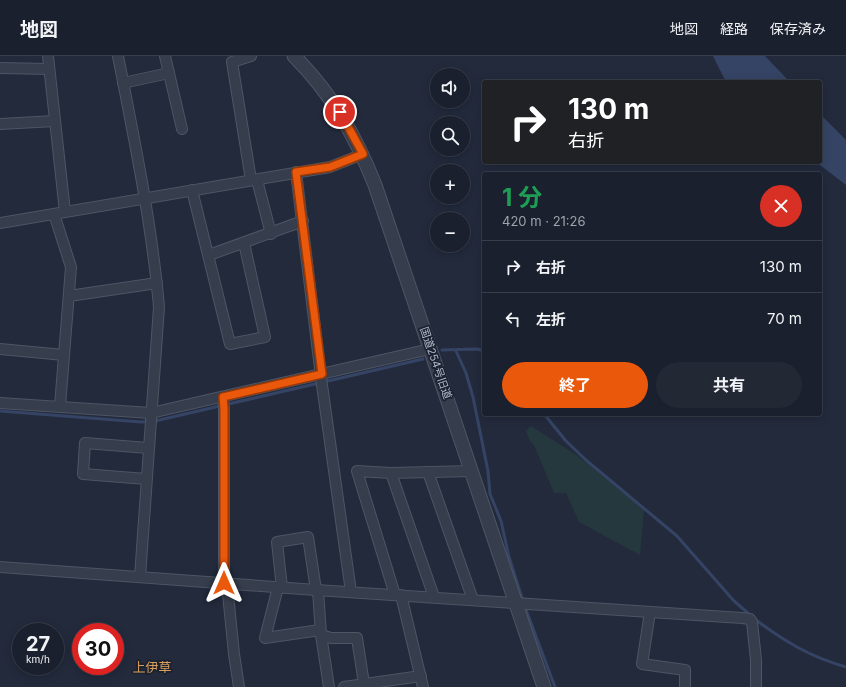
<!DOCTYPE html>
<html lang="ja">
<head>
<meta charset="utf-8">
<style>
	:root { --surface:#1a202d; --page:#232835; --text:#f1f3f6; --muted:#9fa3aa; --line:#383e49; --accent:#ea580c }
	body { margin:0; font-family:Inter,"Noto Sans JP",sans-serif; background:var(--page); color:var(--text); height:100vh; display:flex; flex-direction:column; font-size:15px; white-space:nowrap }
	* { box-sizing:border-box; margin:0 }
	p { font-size:13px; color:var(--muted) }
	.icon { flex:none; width:22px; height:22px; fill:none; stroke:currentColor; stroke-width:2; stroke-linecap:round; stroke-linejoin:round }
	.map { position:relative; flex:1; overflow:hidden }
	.details { position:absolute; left:482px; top:116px; width:340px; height:244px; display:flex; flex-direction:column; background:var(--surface); border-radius:4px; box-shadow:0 2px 10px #0003,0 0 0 1px var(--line) }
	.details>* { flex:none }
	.top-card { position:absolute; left:482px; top:24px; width:340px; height:84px; border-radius:4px; box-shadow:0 2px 10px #0003,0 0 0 1px var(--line); background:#202124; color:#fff; overflow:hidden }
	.buttons { position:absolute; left:430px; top:12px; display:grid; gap:8px }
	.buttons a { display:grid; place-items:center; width:40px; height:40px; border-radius:50%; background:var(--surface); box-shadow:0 2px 10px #0003,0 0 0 1px var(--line); font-size:20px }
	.speed { position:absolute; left:12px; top:567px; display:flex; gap:8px; font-size:20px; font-weight:700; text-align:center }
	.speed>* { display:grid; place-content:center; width:52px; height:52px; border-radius:50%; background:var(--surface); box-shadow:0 2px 10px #0003,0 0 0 1px var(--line); line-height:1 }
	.speed small { font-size:10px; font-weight:400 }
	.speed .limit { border:6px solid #d22; background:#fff; color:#111 }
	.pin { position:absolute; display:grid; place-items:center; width:34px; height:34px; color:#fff; margin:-17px; border:2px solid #fff; border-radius:50%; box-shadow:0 1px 4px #0007 }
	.me { position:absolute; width:44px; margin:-22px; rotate:0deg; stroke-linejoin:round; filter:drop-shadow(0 0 3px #0008) }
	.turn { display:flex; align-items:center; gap:14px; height:84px; padding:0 20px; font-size:18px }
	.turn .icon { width:52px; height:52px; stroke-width:2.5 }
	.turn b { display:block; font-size:28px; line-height:34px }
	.round { display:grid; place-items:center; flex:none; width:42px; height:42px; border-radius:21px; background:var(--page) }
	.head { display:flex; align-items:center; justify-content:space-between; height:68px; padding:0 20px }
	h1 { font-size:24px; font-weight:700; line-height:30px; color:#1e9e55 }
	.primary-button { display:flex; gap:8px; margin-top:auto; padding:8px 20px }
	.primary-button a { flex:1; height:46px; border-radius:24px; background:var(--accent); color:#fff; font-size:16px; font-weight:700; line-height:46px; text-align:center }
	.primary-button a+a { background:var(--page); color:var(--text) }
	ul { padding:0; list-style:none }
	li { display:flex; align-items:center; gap:12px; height:52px; padding:0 20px; border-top:1px solid var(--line) }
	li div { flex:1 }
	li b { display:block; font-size:15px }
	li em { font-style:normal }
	header { display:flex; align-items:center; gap:24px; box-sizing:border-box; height:56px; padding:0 20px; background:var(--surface); border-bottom:1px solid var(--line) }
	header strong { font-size:19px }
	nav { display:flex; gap:22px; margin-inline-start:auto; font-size:14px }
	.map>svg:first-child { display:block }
	.green { fill:#24383d }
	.water { fill:#354464 }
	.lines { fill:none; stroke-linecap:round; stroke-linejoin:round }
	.stream { stroke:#354464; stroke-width:3 }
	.minor-casing { stroke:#4e5564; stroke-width:12 }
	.tertiary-casing { stroke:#4e5564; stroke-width:15 }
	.minor { stroke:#363d4c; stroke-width:10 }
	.tertiary { stroke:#363d4c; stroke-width:13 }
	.route-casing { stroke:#983908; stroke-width:10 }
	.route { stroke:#ea580c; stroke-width:7 }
	.labels { text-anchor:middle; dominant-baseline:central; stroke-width:3.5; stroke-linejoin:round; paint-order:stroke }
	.street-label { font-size:11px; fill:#b1b8c8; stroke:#1b2231 }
	.quarter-label { font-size:13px; fill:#d89e5c; stroke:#1b2231 }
</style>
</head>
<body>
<header>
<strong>地図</strong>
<nav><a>地図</a><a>経路</a><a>保存済み</a></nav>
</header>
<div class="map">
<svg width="846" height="631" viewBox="0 0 846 631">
	<rect width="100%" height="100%" fill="#222a3c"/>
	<polygon class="green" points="531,370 578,400 644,454 640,499 579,466 566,437 554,437 534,389 530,385 526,375"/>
	<g class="water">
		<polygon points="713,0 765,0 790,26 726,26"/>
		<polygon points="820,58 846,84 846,129 816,106 820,106"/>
	</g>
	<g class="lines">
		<g class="stream">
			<polyline points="442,294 477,293 484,295"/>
			<polyline points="456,295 466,317 473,341 488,415 490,438 501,465 509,501 523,545"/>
			<polyline points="0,355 141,366 155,365 423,303"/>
			<polyline points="544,358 566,385 587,405 677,480 734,545 748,557"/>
			<polyline points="525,551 555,631"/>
			<path d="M756,564C785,586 811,601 846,611"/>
		</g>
		<defs>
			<g id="minor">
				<polyline points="48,0 65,156"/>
				<path d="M118,0C134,82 152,169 159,251L140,521"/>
				<polyline points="165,0 182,73"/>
				<polyline points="251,0 232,6 251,124"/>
				<polyline points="0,12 49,13"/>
				<polyline points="123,27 169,17"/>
				<polyline points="0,68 55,65"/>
				<polyline points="296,116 322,329 351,536"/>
				<polyline points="257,124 271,178"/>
				<polyline points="192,134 230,288 265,281 244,187"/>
				<polyline points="54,158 71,211 60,350"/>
				<polyline points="0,167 330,111 363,98"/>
				<polyline points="209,199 303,165"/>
				<polyline points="69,240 157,227"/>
				<polyline points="0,293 64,299"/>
				<polyline points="223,341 224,352 224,527"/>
				<polyline points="0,347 151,357 430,293"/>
				<polyline points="428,416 473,544"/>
				<polyline points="391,417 434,541"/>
				<polyline points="146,423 83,418 85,387 148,392"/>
				<polyline points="0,511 316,534 742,562 750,563 752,566 756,604 756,631"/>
				<polyline points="227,528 234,598 239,631"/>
				<polyline points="278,531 265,582 320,574"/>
				<polyline points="282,532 277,486 308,481 316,534"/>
				<polyline points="318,534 321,579 329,631"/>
				<polyline points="395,539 357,415 391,417 472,415"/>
				<polyline points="401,539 423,631"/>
				<polyline points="650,556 642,608 685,614 685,631"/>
				<polyline points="321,579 331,582 357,582 364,628"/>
				<polyline points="344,631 421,620"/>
			</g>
			<path id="tertiary" d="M294,0C332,38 355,79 375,129L544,631"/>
		</defs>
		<use href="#minor" class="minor-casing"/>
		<use href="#tertiary" class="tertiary-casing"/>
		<use href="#minor" class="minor"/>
		<use href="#tertiary" class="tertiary"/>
	</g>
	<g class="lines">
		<defs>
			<polyline id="route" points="224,527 224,352 223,341 322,318 296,116 330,111 363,98 340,56"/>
		</defs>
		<use href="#route" class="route-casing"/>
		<use href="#route" class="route"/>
	</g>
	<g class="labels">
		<g class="street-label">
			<text transform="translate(436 307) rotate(71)">国道254号旧道</text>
		</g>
		<g class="quarter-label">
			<text x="152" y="611">上伊草</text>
		</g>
	</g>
</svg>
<div class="buttons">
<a><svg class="icon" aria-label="sound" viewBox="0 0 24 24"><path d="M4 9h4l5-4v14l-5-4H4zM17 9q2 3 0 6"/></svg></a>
<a><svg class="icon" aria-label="search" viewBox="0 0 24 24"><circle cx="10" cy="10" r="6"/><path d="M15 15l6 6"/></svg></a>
<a>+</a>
<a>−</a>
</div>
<div class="speed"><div>27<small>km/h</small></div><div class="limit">30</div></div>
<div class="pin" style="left:340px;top:56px;background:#d93025"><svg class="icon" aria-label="arrive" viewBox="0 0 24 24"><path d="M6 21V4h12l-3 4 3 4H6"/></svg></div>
<svg class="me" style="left:224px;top:527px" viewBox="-20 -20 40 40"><path d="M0-17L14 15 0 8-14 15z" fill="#ea580c" stroke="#fff" stroke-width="4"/></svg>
<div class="top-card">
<div class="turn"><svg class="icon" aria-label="right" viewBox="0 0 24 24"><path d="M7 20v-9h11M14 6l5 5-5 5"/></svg><div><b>130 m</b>右折</div></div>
</div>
<section class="details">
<div class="head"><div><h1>1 分</h1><p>420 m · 21:26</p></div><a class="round" style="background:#d93025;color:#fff"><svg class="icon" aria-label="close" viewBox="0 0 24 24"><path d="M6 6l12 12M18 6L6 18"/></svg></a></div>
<ul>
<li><svg class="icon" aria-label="right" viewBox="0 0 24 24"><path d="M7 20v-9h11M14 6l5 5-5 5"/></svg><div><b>右折</b></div><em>130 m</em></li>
<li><svg class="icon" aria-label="left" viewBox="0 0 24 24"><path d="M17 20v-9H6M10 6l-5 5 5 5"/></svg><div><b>左折</b></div><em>70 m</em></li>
</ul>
<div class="primary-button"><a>終了</a><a>共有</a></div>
</section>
</div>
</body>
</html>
